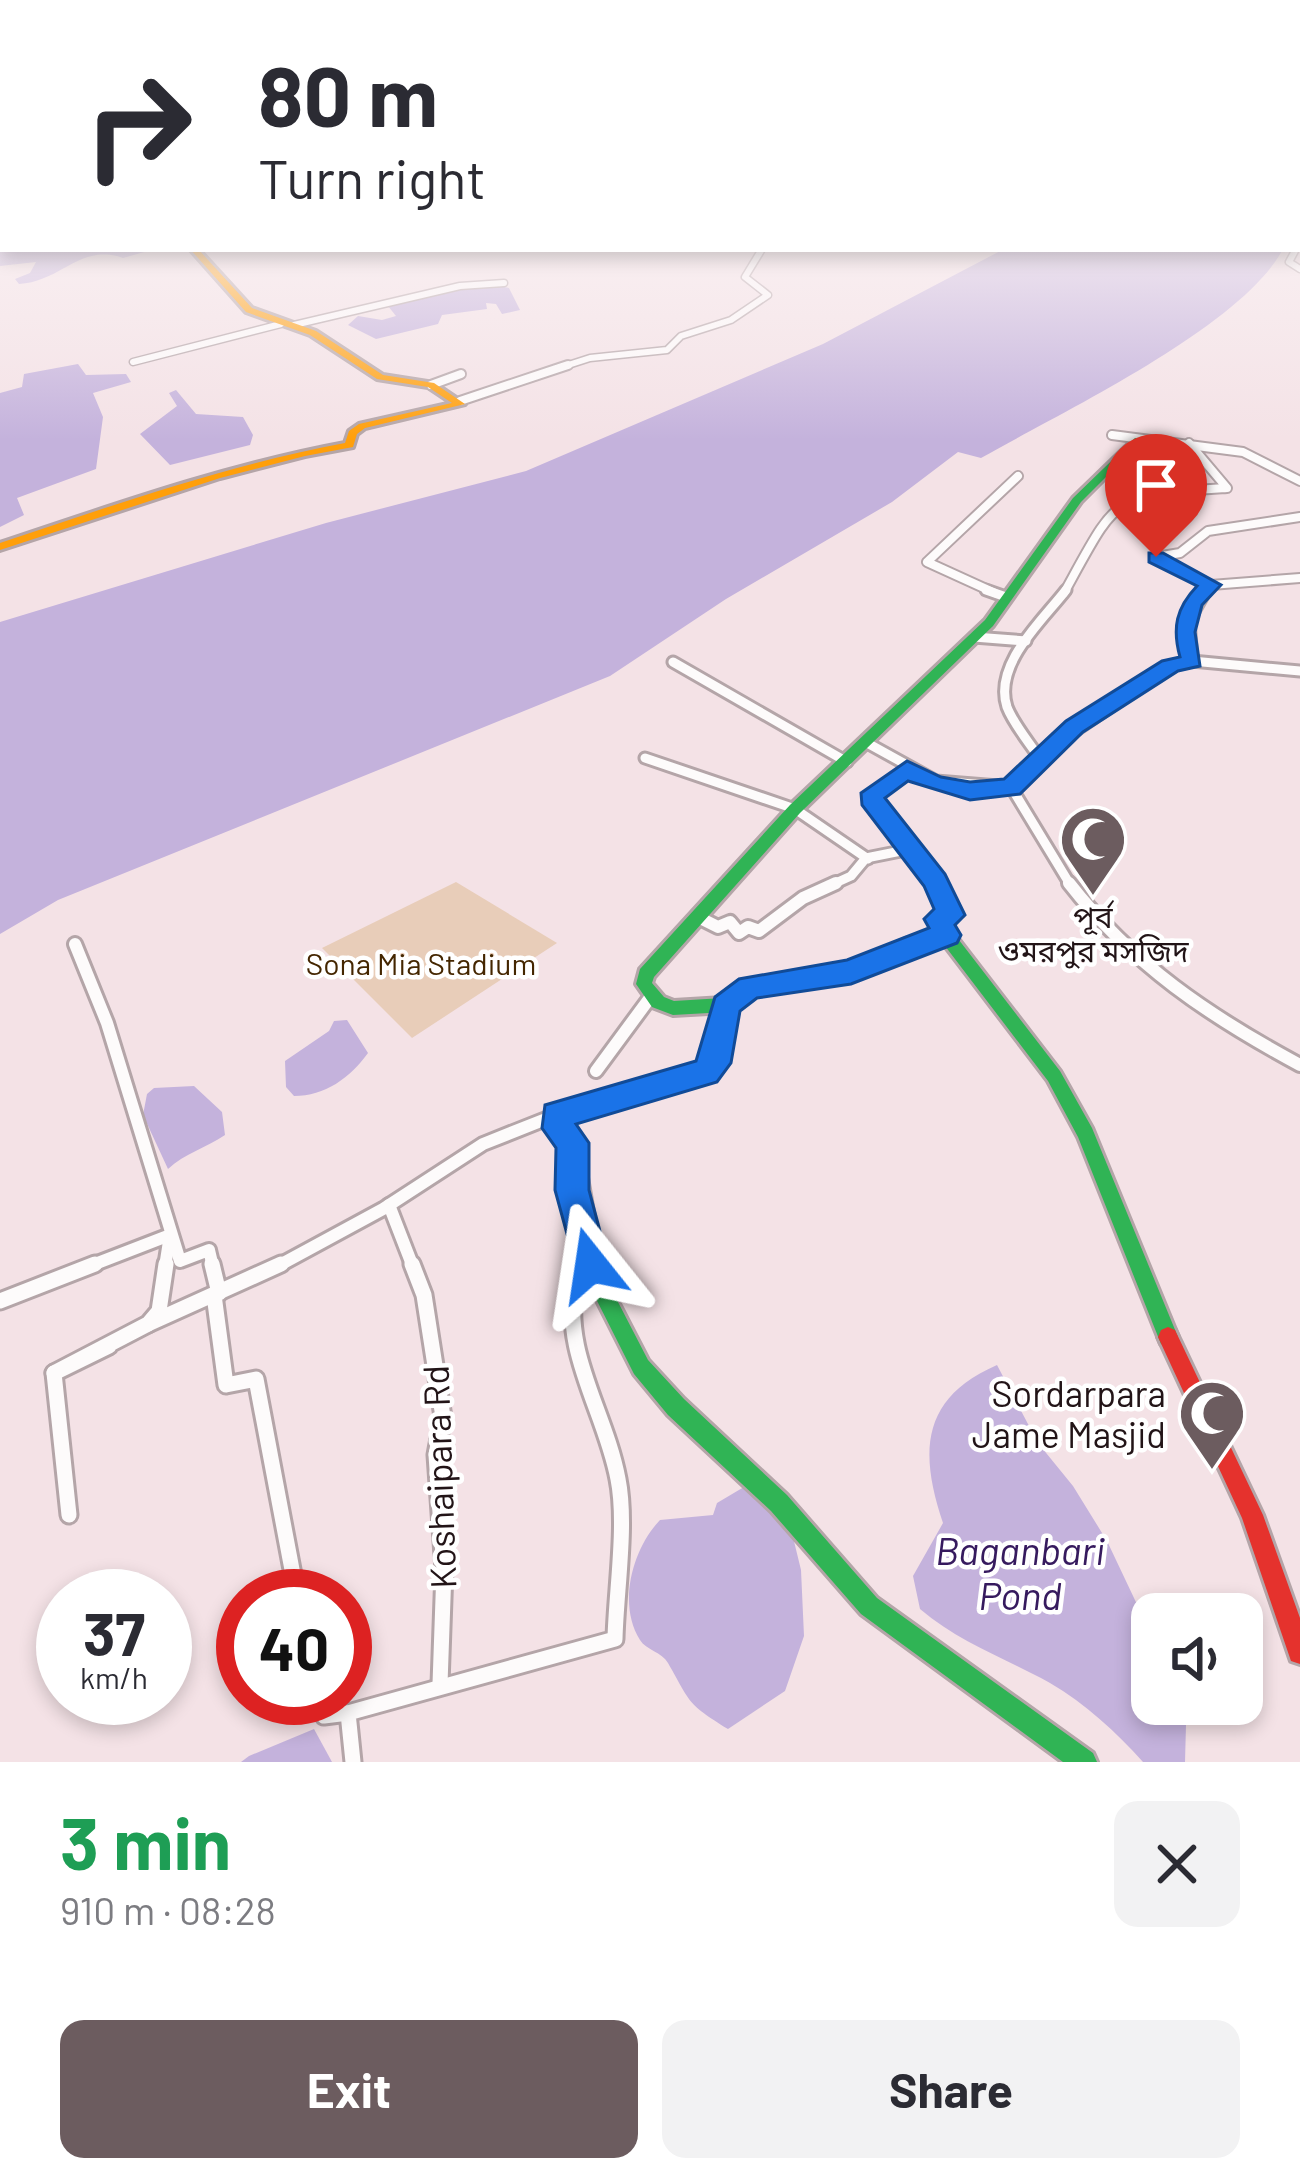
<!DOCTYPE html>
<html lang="en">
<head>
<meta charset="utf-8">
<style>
	:root { --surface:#fff; --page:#f2f2f3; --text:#2b2b33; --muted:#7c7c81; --accent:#6c5c5f }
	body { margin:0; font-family:Barlow,"Noto Sans Bengali",sans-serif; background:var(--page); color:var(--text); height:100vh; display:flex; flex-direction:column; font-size:45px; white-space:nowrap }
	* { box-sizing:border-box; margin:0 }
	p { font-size:39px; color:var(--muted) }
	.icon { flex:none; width:66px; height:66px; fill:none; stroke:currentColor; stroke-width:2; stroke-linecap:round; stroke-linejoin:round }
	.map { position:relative; height:1762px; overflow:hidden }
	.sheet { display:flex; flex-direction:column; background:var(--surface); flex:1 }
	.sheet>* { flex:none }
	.guide { position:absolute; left:0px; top:0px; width:1302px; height:252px; box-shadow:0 6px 18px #0003; background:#fff; color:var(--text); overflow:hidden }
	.fabs { position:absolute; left:1131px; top:1593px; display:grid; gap:24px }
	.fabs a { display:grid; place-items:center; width:132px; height:132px; border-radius:24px; background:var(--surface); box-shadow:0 6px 18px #0003; font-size:60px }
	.speed { position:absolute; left:36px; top:1569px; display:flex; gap:24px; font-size:60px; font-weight:700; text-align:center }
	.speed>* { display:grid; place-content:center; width:156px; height:156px; border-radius:50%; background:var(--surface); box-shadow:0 6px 18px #0003; line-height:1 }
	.speed small { font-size:30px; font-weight:400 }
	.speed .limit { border:18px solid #d22; background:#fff; color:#111 }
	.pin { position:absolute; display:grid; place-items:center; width:102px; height:102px; color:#fff; margin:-123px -51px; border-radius:50% 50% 50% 0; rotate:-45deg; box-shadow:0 0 12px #0007 }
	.pin .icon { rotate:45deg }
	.me { position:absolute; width:132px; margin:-66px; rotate:345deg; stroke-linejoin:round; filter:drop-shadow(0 0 9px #0008) }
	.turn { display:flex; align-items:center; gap:42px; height:252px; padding:0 60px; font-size:54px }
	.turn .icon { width:156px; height:156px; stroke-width:2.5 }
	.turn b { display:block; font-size:84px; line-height:102px }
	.round { display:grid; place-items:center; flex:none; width:126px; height:126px; border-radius:24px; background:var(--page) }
	.headline { display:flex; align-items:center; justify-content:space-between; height:204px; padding:0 60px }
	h1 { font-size:72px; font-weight:700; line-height:90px; color:#1e9e55 }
	.primary-button { display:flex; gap:24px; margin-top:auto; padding:24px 60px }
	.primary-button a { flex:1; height:138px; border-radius:24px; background:var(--accent); color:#fff; font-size:48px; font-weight:700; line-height:138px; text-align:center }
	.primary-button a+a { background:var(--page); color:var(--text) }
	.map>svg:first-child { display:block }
	.green { fill:#e8cdb9 }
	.water { fill:#c4b2dc }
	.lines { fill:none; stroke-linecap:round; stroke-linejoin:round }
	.street-far4-casing { stroke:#b4a5a8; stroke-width:9 }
	.street-far3-casing { stroke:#b4a5a8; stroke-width:12 }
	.street-far2-casing { stroke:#b4a5a8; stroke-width:15 }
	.street-far1-casing { stroke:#b4a5a8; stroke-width:18 }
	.street-casing { stroke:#b4a5a8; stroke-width:21 }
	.fast-casing { stroke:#b4a5a8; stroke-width:6 }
	.slow-casing { stroke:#b4a5a8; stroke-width:6 }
	.jam-casing { stroke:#b4a5a8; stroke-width:6 }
	.street-far4 { stroke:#fdfbfb; stroke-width:6 }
	.street-far3 { stroke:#fdfbfb; stroke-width:8 }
	.street-far2 { stroke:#fdfbfb; stroke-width:9 }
	.street-far1 { stroke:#fdfbfb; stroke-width:12 }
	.street { stroke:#fdfbfb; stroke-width:15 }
	.fast { fill:#30b455; fill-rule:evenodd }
	.slow { fill:#ff9f0a; fill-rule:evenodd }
	.jam { fill:#e5322d; fill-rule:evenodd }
	.route { fill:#1a73e8; stroke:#114b97; stroke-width:3 }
	.labels { text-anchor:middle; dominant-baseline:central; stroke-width:9; stroke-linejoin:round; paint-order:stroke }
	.poi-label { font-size:30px; fill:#221417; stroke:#fff }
	.park-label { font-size:30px; fill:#442600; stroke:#fff }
	.near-poi-label { font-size:36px; fill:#221417; stroke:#fff; text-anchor:end }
	.near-street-label { font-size:36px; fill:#221417; stroke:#fff }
	.near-water-label { font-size:39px; font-style:italic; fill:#361a5e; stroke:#fff }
</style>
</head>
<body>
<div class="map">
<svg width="1300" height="1762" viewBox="0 0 1300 1762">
	<rect width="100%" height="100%" fill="#f4e2e6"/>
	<polygon class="green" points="456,882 557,943 412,1038 322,948"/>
	<g class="water">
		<path d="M0,225L3,249H155L123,258C80,243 61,282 19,284L15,279L30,273L36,262L0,266Z"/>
		<path d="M1004,249H1283C1242,327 1060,413 981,458L958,452L892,502L726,599L610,676L58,900L0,934V622L326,523L526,471L823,344Z"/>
		<polygon points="491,284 509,288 520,310 502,314 496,304 486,303 487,309 442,315 438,324 376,339 348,325 358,316 382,320 396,316 388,306 395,303"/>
		<polygon points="78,364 86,375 126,374 131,382 93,393 103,417 96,469 17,498 24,515 0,527 0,393 22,387 24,374"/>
		<polygon points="176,390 196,414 243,417 253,435 250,445 170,465 140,434 177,406 169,393"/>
		<path d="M347,1020L368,1053C350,1078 325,1096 294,1096L286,1087L285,1061L329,1031L334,1021Z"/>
		<path d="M194,1086L222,1112L225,1135C206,1148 185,1153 168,1169L143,1115L147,1094L154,1088Z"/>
		<path d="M997,1365L1038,1443L1073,1486L1107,1541L1152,1636V1704H1178L1186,1725L1185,1762H1143C1117,1733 1085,1703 1050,1683C1005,1658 960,1643 920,1609L913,1576L943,1523C919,1452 921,1398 997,1365Z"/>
		<path d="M749,1484L792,1533L801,1570L804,1636L785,1691L728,1729C686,1703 691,1703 668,1663C662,1652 646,1650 640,1640C617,1604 633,1548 660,1520L713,1515L717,1503Z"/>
		<polygon points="314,1729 332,1762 241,1762 249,1756"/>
	</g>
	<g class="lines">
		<defs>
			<g id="street-far4">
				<polyline points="1296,249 1289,262 1300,269"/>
				<polyline points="294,325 460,286 504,283"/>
				<polyline points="133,362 281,324"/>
				<polyline points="559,368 590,358 667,350 681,336 731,320 768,295 745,277 762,249"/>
			</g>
			<g id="street-far3">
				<polyline points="431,385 461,374"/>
				<polyline points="460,401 568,365"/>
				<polyline points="1112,435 1243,452 1300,481"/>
				<polyline points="1156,557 1180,553 1208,531 1300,517"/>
				<polyline points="1156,557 1211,585 1203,593"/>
				<polyline points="1211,585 1300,578"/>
				<polyline points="995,593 927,562 1018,476"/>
				<path d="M1064,593C1119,493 1111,495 1227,488L1189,443"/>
			</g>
			<g id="street-far2">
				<polyline points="986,590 1006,597"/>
				<polyline points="974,637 1026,641"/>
				<polyline points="1192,661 1189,620 1206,590"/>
				<polyline points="673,662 847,762"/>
				<path d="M869,744L936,781L1011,787L1038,756C1028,741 1013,723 1007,707C993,664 1043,620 1066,590"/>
				<polyline points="1038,756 1170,666 1192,661 1300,671"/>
				<polyline points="645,758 795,809 868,859"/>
				<polyline points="907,769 871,799 936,886"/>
				<polyline points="1011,787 1071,886"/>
				<polyline points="829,886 851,876 866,858 911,849"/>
			</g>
			<g id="street-far1">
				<polyline points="934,883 951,915 938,919 946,935"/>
				<path d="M1069,883C1133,965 1209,1016 1300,1065"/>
				<polyline points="698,917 718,927 730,922 739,933 748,927 759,931 803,898 836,883"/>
				<polyline points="75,944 107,1023 180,1261 209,1250 213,1267"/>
				<polyline points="596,1071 652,995"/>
				<polyline points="389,1205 413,1267"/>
				<polyline points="87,1267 170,1235 165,1267"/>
				<polyline points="276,1267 383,1209 483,1144 556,1115 706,1072 716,1062 726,1005"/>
			</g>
			<g id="street">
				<polyline points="212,1264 219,1293"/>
				<polyline points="412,1264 424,1295 443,1417 436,1455 444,1570 440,1684"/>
				<polyline points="214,1295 226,1385 256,1379 297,1596"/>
				<polyline points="0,1301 95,1264"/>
				<polyline points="148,1324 281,1264"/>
				<polyline points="109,1346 54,1373 148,1324 159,1311 166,1264"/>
				<polyline points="54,1373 69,1515"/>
				<polyline points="313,1698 324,1716 348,1713"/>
				<path d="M353,1762L348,1713L615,1639C616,1592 627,1524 618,1479C605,1410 560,1351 576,1279L594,1271"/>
			</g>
			<g id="fast">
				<polygon points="1135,438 1143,440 1081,502 993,626 800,813 654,977 652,983 664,997 674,1001 723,998 750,980 849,966 905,939 946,929 952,931 1060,1071 1092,1128 1178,1337 1175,1344 1168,1347 1161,1344 1078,1137 1048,1081 942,942 914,948 851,979 754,993 726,1012 673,1015 652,1007 636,984 640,969 790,805 985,620 1073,498"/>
				<polygon points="556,1107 562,1109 581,1143 604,1275 648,1360 684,1399 787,1495 877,1598 1093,1753 1097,1762 1063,1762 861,1614 771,1511 668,1415 634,1374 585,1277 563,1145 547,1115 550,1109"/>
			</g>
			<path id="slow" d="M190,249H198L252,308L316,331L383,375L434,383L465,404L365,428L357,434L353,447L305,456L220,478L0,550V543C114,505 227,465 345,443L349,431L359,424L452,403L428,387L377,379L310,335L246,312Z"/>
			<polygon id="jam" points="1168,1327 1175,1330 1263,1515 1300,1618 1300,1664 1291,1661 1242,1518 1158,1337 1161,1330"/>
		</defs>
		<use href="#street-far4" class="street-far4-casing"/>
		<use href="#street-far3" class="street-far3-casing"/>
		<use href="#street-far2" class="street-far2-casing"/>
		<use href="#street-far1" class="street-far1-casing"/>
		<use href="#street" class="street-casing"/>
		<use href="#fast" class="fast-casing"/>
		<use href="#slow" class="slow-casing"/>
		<use href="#jam" class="jam-casing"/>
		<use href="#street-far4" class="street-far4"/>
		<use href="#street-far3" class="street-far3"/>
		<use href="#street-far2" class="street-far2"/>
		<use href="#street-far1" class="street-far1"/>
		<use href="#street" class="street"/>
		<use href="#fast" class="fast"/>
		<use href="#slow" class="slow"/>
		<use href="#jam" class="jam"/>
	</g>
	<linearGradient id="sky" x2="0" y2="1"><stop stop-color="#99b3e3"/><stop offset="0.44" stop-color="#faf2f4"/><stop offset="1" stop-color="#faf2f4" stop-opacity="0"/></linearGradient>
	<rect width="1300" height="440" fill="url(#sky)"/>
	<path class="route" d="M1149,553H1163L1221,585L1202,605L1195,632L1200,666L1178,671L1083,732L1020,794L970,800L908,781L885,798L945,874L965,915L955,925L961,935L957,943L851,984L757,998L740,1011L731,1063L717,1082L576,1124L589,1143V1190L609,1265L604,1278L591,1283L579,1278L555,1190L556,1148L542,1128L545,1105L696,1061L715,997L739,979L847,960L929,928L924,919L934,909L924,886L862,805L861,793L907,761L941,777L970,782L1004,779L1066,721L1162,661L1180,657C1172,628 1176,608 1197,586L1149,562Z"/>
	<defs>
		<symbol id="mosque-pin" viewBox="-11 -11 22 30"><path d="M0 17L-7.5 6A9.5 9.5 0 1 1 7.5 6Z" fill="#6c5c5f" stroke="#fff"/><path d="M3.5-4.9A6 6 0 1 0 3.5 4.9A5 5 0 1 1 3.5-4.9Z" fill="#fff"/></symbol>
	</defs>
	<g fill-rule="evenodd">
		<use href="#mosque-pin" x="1055" y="801" width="76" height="104"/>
		<use href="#mosque-pin" x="1174" y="1375" width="76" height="104"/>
	</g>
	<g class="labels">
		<g class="poi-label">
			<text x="1093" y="916">পূর্ব<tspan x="1093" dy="34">ওমরপুর মসজিদ</tspan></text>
		</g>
		<g class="park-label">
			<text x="421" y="963">Sona Mia Stadium</text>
		</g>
		<g class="near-poi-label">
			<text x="1166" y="1392">Sordarpara<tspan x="1166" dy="41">Jame Masjid</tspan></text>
		</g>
		<g class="near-street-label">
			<text transform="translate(438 1477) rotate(-92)">Koshaipara Rd</text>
		</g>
		<g class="near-water-label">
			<text x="1020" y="1549">Baganbari<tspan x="1020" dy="45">Pond</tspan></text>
		</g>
	</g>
</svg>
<div class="fabs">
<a><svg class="icon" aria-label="sound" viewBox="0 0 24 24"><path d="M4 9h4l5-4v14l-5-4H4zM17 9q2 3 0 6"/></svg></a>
</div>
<div class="speed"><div>37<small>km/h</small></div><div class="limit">40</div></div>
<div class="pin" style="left:1156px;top:557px;background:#d93025"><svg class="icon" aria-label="arrive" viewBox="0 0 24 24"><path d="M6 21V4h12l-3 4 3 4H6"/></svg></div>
<svg class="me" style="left:591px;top:1265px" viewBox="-20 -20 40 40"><path d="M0-17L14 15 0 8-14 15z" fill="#1a73e8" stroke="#fff" stroke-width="4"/></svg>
<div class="guide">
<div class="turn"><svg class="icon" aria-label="right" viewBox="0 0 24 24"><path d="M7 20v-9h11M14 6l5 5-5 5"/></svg><div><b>80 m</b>Turn right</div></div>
</div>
</div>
<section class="sheet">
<div class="headline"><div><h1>3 min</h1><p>910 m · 08:28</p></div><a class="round"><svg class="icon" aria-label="close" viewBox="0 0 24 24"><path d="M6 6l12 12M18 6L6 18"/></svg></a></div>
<div class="primary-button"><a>Exit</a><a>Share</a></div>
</section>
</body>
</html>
